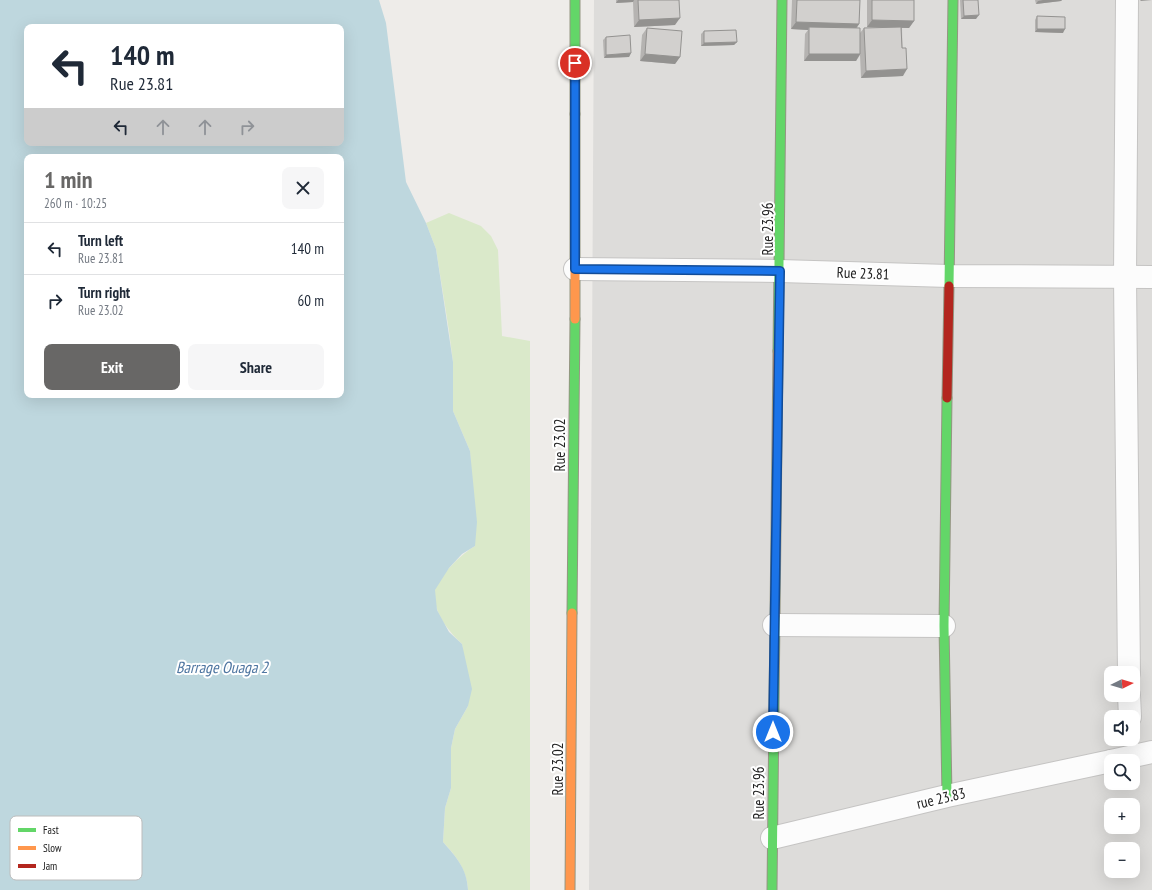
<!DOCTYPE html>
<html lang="en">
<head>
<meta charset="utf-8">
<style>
	:root { --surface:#fff; --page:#f6f6f7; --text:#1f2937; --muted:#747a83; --line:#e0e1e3; --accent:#686766 }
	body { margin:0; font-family:"PT Sans Narrow",sans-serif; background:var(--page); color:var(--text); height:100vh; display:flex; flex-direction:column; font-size:15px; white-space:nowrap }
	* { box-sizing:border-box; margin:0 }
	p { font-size:13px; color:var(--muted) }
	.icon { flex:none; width:22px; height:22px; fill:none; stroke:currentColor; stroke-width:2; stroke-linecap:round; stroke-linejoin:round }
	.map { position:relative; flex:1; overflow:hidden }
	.sheet { position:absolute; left:24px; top:154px; width:320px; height:244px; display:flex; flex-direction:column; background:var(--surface); border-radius:8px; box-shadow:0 4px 16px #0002 }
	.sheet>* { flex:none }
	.top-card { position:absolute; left:24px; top:24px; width:320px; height:122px; border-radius:8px; box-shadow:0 4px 16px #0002; background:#fff; color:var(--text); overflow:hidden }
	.needle { width:26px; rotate:85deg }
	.controls { position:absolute; left:1104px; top:666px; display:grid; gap:8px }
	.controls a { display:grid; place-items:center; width:36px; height:36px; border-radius:8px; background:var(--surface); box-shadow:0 4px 16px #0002; font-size:20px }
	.pin { position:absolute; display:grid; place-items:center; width:34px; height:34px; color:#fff; margin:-17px; border:2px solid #fff; border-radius:50%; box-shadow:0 1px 4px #0007 }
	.me { position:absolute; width:44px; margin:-22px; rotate:0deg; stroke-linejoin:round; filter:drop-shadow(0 0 3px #0008) }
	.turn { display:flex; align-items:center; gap:14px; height:84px; padding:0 20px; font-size:18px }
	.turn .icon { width:52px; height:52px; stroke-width:2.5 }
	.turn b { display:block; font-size:28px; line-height:34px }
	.lanes { display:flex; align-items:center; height:38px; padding:0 20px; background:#0003; justify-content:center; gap:20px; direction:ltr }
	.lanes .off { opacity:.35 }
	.round { display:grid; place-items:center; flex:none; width:42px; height:42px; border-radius:8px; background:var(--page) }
	.headline { display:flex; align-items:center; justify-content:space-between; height:68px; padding:0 20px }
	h1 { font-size:24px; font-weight:700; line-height:30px; color:var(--accent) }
	.primary-button { display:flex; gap:8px; margin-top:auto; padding:8px 20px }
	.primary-button a { flex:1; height:46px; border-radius:8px; background:var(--accent); color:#fff; font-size:16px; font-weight:700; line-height:46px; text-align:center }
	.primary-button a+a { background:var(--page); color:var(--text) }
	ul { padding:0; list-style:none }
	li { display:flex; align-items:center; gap:12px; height:52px; padding:0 20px; border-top:1px solid var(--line) }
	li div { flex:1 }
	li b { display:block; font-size:15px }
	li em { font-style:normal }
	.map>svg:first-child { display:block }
	.residential { fill:#dddcda; fill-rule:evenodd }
	.grass { fill:#dae9ca }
	.water { fill:#bed7de; fill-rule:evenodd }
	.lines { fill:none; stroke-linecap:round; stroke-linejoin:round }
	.street-casing { stroke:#c5c4c3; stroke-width:24 }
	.fast-casing { stroke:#949682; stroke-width:11 }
	.slow-casing { stroke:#949682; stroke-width:11 }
	.jam-casing { stroke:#949682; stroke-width:11 }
	.street { stroke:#fcfcfc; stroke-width:22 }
	.fast { stroke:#63d668; stroke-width:9 }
	.slow { stroke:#ff974d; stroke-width:9 }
	.jam { stroke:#b3261e; stroke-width:9 }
	.wall { fill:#b5b3b1 }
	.shaded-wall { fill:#939290 }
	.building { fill:#d2d0ce; stroke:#939290 }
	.route-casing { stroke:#114b97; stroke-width:10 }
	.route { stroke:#1a73e8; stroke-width:7 }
	.labels { text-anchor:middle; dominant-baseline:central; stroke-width:4; stroke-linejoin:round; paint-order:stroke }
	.street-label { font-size:15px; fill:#202020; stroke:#fff }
	.water-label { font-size:16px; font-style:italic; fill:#4f76a1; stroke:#fff }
	.key { fill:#fff; stroke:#bcbcbc; stroke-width:1 }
	.key-label { font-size:11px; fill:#202020 }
</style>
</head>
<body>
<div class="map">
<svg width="1152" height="890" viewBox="0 0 1152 890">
	<rect width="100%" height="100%" fill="#eeece9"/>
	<path class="residential" d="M594,0H1152V890H589ZM1111,673H1133V695H1111ZM1111,717H1133V739H1111ZM1111,761H1133V783H1111ZM1111,805H1133V827H1111ZM1111,849H1133V871H1111Z"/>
	<path class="grass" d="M449,213L481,226L491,236L498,250L502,336L530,341V890H468C467,870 456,856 443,842L445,808L451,788V748L455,729L468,706L462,644C449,632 431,610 435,590C438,576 463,553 475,546L470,451L453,411V362L449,331L436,249L426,223Z"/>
	<path class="water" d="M0,0H379L386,23L406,182L426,223L436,249L453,362V411L470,451L477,522L475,546L462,554L449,568L435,590L437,610L449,632L462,644L472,689L468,706L455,729L451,748V788L445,808L443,842C456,857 467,868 468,890H0ZM27,27H341V143H27ZM27,157H341V395H27Z"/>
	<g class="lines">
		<defs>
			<g id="street">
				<polyline points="1127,0 1125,277 1129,673"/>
				<polyline points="575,269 780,271 949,276 1152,277"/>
				<polyline points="774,625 944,626"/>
				<polyline points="1129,695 1130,717"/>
				<polyline points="1111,761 1152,752"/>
				<polyline points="772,838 947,796 1111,761"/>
			</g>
			<g id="fast">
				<polyline points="575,0 575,114"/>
				<polyline points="949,286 953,0"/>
				<polyline points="778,351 782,0"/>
				<polyline points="572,613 575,319"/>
				<polyline points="947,796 944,626 947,398"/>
				<polyline points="772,890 775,616"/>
			</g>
			<g id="slow">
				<polyline points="575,319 575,114"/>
				<polyline points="775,616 778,351"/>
				<polyline points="570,890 572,613"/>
			</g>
			<polyline id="jam" points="947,398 949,286"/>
		</defs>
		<use href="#street" class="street-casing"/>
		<use href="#fast" class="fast-casing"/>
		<use href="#slow" class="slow-casing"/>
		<use href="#jam" class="jam-casing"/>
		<use href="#street" class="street"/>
		<use href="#fast" class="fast"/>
		<use href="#slow" class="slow"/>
		<use href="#jam" class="jam"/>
	</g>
	<g class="wall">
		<polygon points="616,0 679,0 675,25 634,27 633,2 616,3"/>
		<polygon points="792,0 860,0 859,24 857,28 860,33 864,28 887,27 867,27 867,0 914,0 914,21 909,28 902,28 903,76 861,78 860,55 856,61 804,61 805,34 808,30 791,29"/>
		<polygon points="960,0 978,0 976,19 961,19"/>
		<polygon points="1035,0 1062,0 1061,1 1036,4"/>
		<polygon points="1037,16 1063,33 1035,32 1035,20"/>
		<polygon points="647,28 680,57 675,64 640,61 642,35"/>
		<polygon points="704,31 737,42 734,45 701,46 701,34"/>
		<polygon points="606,37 631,53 629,57 604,58 603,40"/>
	</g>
	<g class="shaded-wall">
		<polygon points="618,0 634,0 633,2 616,3"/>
		<polygon points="1043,0 1062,0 1061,1 1036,4 1038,1"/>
		<polygon points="1141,0 1152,0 1140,1"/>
		<polygon points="979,15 976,19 961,19 964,16"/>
		<polygon points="680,18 675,25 634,27 639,20"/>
		<polygon points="872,20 914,21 909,28 867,27"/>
		<polygon points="796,22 859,24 854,31 809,27 808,30 791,29"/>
		<polygon points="1037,29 1065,29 1063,33 1035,32"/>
		<polygon points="737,42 734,45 701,46 704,43"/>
		<polygon points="631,53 629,57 604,58 606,55"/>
		<polygon points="645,54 680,57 675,64 640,61"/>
		<polygon points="809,54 860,54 856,61 804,61"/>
		<polygon points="907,69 903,76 861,78 866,71"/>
	</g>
	<g class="building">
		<polygon points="638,0 679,0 680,18 639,20"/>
		<polygon points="797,0 860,0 859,24 796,22"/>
		<polygon points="872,0 914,0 914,21 872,20"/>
		<polygon points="963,0 978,0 979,15 964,16"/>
		<polygon points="1037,16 1065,17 1065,29 1037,29"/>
		<polygon points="809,27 860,28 860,54 809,54"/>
		<polygon points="901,27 902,48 906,48 907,69 866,71 864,28"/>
		<polygon points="647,28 682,31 680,57 645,54"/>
		<polygon points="736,30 737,42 704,43 704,31"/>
		<polygon points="630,35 631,53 606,55 606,37"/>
	</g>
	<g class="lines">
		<defs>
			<polyline id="route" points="575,63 575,269 780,271 773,732"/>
		</defs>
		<use href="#route" class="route-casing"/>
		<use href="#route" class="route"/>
	</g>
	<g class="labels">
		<g class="street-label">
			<text transform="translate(767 229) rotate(-90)">Rue 23.96</text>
			<text transform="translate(863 273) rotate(2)">Rue 23.81</text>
			<text transform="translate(559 445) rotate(-90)">Rue 23.02</text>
			<text transform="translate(557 769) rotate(-90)">Rue 23.02</text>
			<text transform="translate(758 793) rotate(-90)">Rue 23.96</text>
			<text transform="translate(941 798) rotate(-13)">rue 23.83</text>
		</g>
		<g class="water-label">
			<text x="222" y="667">Barrage Ouaga 2</text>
		</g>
	</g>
	<rect x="10" y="816" width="132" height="64" rx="6" class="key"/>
	<rect x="18" y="828" width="18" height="4" fill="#63d668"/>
	<rect x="18" y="846" width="18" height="4" fill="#ff974d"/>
	<rect x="18" y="864" width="18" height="4" fill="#b3261e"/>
	<g class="key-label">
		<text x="43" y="834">Fast</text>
		<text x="43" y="852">Slow</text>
		<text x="43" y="870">Jam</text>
	</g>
</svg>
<div class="controls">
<a><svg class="needle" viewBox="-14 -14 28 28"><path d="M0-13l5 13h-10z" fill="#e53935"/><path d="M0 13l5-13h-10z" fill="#747a83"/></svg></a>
<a><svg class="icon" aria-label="sound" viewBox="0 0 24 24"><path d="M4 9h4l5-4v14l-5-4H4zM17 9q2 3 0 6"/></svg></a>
<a><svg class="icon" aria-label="search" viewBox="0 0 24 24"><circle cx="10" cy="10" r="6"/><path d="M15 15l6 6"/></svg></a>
<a>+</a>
<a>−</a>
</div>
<div class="pin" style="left:575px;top:63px;background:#d93025"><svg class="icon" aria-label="arrive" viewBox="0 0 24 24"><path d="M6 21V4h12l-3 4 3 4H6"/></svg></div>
<svg class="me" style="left:773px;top:732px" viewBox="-20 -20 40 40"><circle r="17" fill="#1a73e8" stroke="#fff" stroke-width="3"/><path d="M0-11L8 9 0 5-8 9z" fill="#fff"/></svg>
<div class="top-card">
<div class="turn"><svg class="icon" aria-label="left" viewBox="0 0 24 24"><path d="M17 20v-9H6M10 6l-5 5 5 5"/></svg><div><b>140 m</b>Rue 23.81</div></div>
<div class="lanes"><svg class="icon" aria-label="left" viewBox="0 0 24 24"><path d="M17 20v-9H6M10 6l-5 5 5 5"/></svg><svg class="icon off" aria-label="ahead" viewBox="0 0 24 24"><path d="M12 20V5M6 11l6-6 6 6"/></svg><svg class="icon off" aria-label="ahead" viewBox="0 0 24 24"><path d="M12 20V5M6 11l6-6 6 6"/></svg><svg class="icon off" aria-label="right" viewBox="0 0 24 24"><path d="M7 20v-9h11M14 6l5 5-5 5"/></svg></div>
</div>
<section class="sheet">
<div class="headline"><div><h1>1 min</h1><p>260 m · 10:25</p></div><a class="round"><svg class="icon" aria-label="close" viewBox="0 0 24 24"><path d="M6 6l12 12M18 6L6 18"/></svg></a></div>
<ul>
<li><svg class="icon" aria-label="left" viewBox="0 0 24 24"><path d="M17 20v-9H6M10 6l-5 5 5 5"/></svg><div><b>Turn left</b><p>Rue 23.81</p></div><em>140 m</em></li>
<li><svg class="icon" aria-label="right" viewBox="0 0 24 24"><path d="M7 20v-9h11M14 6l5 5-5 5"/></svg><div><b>Turn right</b><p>Rue 23.02</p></div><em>60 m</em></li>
</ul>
<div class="primary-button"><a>Exit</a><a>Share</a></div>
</section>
</div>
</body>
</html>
